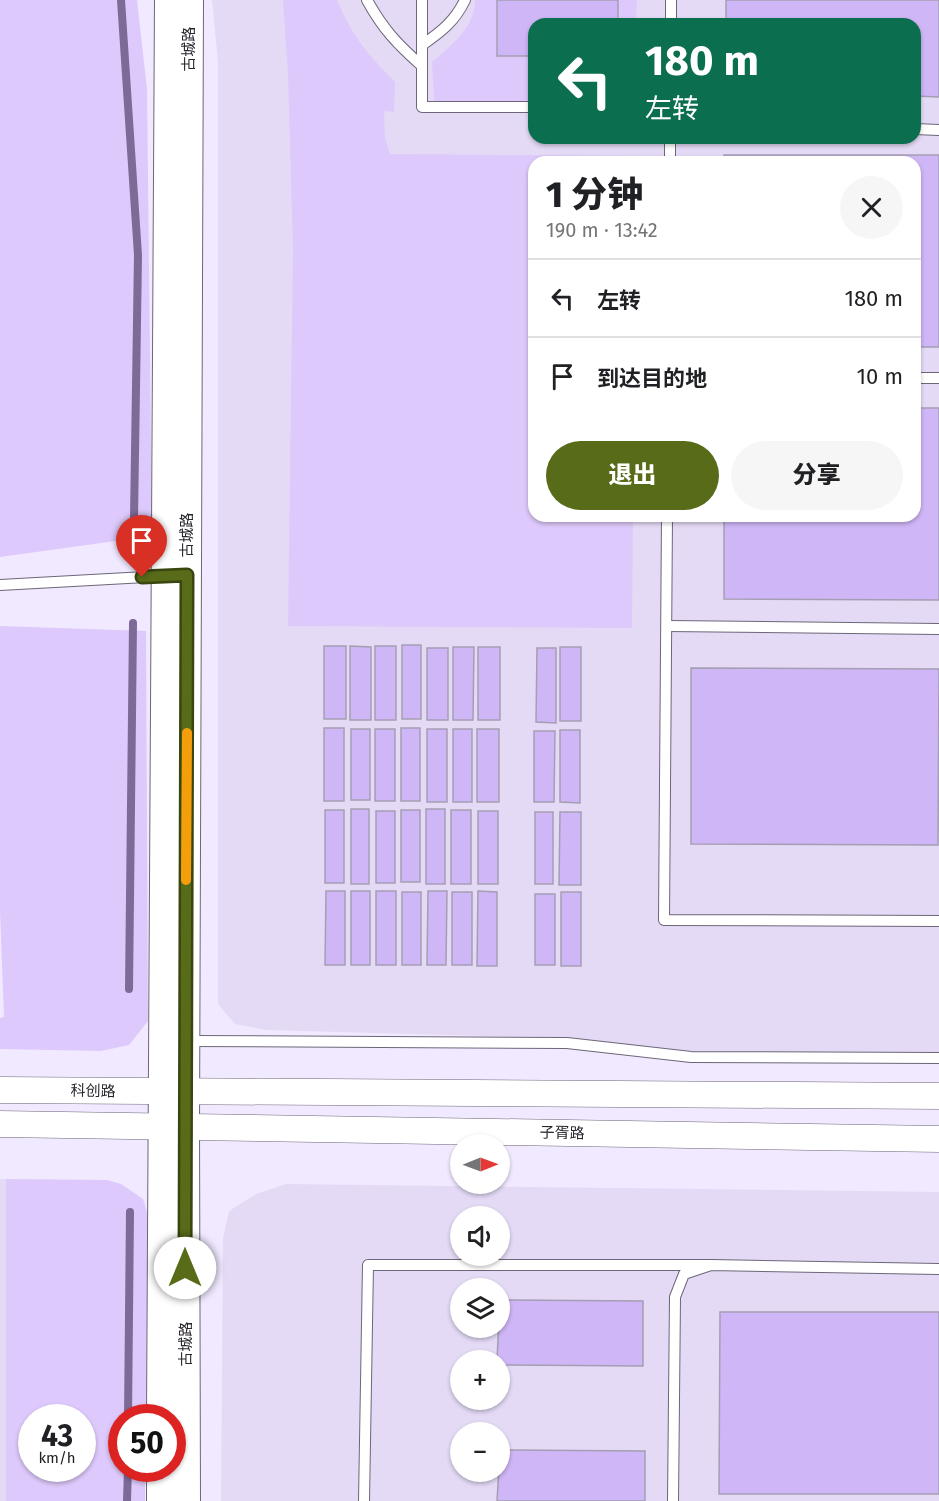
<!DOCTYPE html>
<html lang="zh">
<head>
<meta charset="utf-8">
<style>
	:root { --surface:#fff; --page:#f6f6f6; --text:#202124; --muted:#757577; --line:#e0e0e0; --accent:#576b19 }
	body { margin:0; font-family:"Fira Sans","Noto Sans SC",sans-serif; background:var(--page); color:var(--text); height:100vh; display:flex; flex-direction:column; font-size:22px; white-space:nowrap }
	* { box-sizing:border-box; margin:0 }
	p { font-size:20px; color:var(--muted) }
	.icon { flex:none; width:33px; height:33px; fill:none; stroke:currentColor; stroke-width:2; stroke-linecap:round; stroke-linejoin:round }
	.map { position:relative; flex:1; overflow:hidden }
	.details { position:absolute; left:528px; top:156px; width:393px; height:366px; display:flex; flex-direction:column; background:var(--surface); border-radius:18px; box-shadow:0 2px 4px #0004 }
	.details>* { flex:none }
	.hud { position:absolute; left:528px; top:18px; width:393px; height:126px; border-radius:18px; box-shadow:0 2px 4px #0004; background:#0b6e4f; color:#fff; overflow:hidden }
	.needle { width:39px; rotate:89deg }
	.controls { position:absolute; left:450px; top:1134px; display:grid; gap:12px }
	.controls a { display:grid; place-items:center; width:60px; height:60px; border-radius:50%; background:var(--surface); box-shadow:0 2px 4px #0004; font-size:30px }
	.speed { position:absolute; left:18px; top:1404px; display:flex; gap:12px; font-size:30px; font-weight:700; text-align:center }
	.speed>* { display:grid; place-content:center; width:78px; height:78px; border-radius:50%; background:var(--surface); box-shadow:0 2px 4px #0004; line-height:1 }
	.speed small { font-size:15px; font-weight:400 }
	.speed .limit { border:9px solid #d22; background:#fff; color:#111 }
	.pin { position:absolute; display:grid; place-items:center; width:51px; height:51px; color:#fff; margin:-62px -26px; border-radius:50% 50% 50% 0; rotate:-45deg; box-shadow:0 0 6px #0007 }
	.pin .icon { rotate:45deg }
	.me { position:absolute; width:66px; margin:-33px; rotate:0deg; stroke-linejoin:round; filter:drop-shadow(0 0 4px #0008) }
	.turn { display:flex; align-items:center; gap:21px; height:126px; padding:0 18px; font-size:27px }
	.turn .icon { width:78px; height:78px; stroke-width:2.5 }
	.turn b { display:block; font-size:42px; line-height:51px }
	.round { display:grid; place-items:center; flex:none; width:63px; height:63px; border-radius:32px; background:var(--page) }
	.head { display:flex; align-items:center; justify-content:space-between; height:102px; padding:0 18px }
	h1 { font-size:36px; font-weight:800; line-height:45px }
	.primary-button { display:flex; gap:12px; margin-top:auto; padding:12px 18px }
	.primary-button a { flex:1; height:69px; border-radius:36px; background:var(--accent); color:#fff; font-size:24px; font-weight:800; line-height:69px; text-align:center }
	.primary-button a+a { background:var(--page); color:var(--text) }
	ul { padding:0; list-style:none }
	li { display:flex; align-items:center; gap:18px; height:78px; padding:0 18px; border-top:2px solid var(--line) }
	li div { flex:1 }
	li b { display:block; font-size:22px }
	li em { font-style:normal }
	.map>svg:first-child { display:block }
	.built { fill:#e4daf6; fill-rule:evenodd }
	.green { fill:#ddc9fb; fill-rule:evenodd }
	.lines { fill:none; stroke-linecap:round; stroke-linejoin:round }
	.stream { stroke:#7d6a97; stroke-width:8 }
	.building { fill:#cfb6f6; stroke:#a59eb2; stroke-width:1.5 }
	.service-casing { stroke:#6d6678; stroke-width:12 }
	.tertiary-casing { stroke:#6d6678; stroke-width:27 }
	.secondary-casing { stroke:#6d6678; stroke-width:30 }
	.service { stroke:#fff; stroke-width:10 }
	.tertiary { stroke:#fff; stroke-width:26 }
	.secondary { stroke:#fff; stroke-width:28 }
	.route-casing { stroke:#394610; stroke-width:15 }
	.route { stroke:#576b19; stroke-width:10 }
	.slow { stroke:#f59e0b; stroke-width:10 }
	.labels { text-anchor:middle; dominant-baseline:central; stroke-width:6; stroke-linejoin:round; paint-order:stroke }
	.street-label { font-size:15px; fill:#28252d; stroke:#fff }
</style>
</head>
<body>
<div class="map">
<svg width="939" height="1501" viewBox="0 0 939 1501">
	<rect width="100%" height="100%" fill="#f1e9ff"/>
	<g class="built">
		<path d="M212,0H939V1053L715,1054L554,1038L266,1030L235,1024L218,1004V62ZM534,24H915V138H534ZM534,162H915V516H534Z"/>
		<rect x="0" y="1179" width="6" height="322"/>
		<path d="M286,1184L939,1192V1501H221L223,1239L229,1211L256,1194ZM460,1216H500V1256H460ZM460,1288H500V1328H460ZM460,1360H500V1400H460ZM460,1432H500V1472H460Z"/>
	</g>
	<g class="green">
		<polygon points="0,0 137,0 147,89 152,536 0,557"/>
		<path d="M283,0H337C352,36 368,55 395,82L394,112L384,111L385,138L390,154L636,156V162H534V516H633L632,628L288,626L293,249L288,73Z"/>
		<path d="M475,0H637L636,24H534V101H434L432,62C452,45 475,27 475,0Z"/>
		<polygon points="0,626 146,631 148,1021 129,1045 101,1051 0,1049 0,1018 4,1017 0,910"/>
		<path d="M6,1179L107,1180L121,1184L143,1199L148,1215L146,1417L122,1418V1468L145,1469V1501H6ZM32,1418H82V1468H32Z"/>
	</g>
	<g class="lines">
		<g class="stream">
			<polyline points="121,0 138,255 134,519"/>
			<polyline points="129,989 133,623"/>
			<polyline points="128,1418 130,1212"/>
			<polyline points="127,1501 128,1468"/>
		</g>
	</g>
	<g class="building">
		<polygon points="497,0 618,0 618,24 534,24 534,56 497,56"/>
		<polygon points="726,0 939,0 939,97 915,96 915,24 726,24"/>
		<polygon points="724,155 939,155 939,347 915,347 915,162 724,162"/>
		<polygon points="915,408 939,408 939,600 724,599 724,516 915,516"/>
		<rect x="402" y="645" width="19" height="74"/>
		<rect x="324" y="646" width="22" height="73"/>
		<polygon points="350,646 371,647 371,720 350,720"/>
		<rect x="375" y="646" width="21" height="74"/>
		<polygon points="453,647 474,647 473,720 453,720"/>
		<rect x="478" y="647" width="22" height="73"/>
		<rect x="560" y="647" width="21" height="74"/>
		<rect x="427" y="648" width="21" height="72"/>
		<polygon points="537,648 556,648 556,723 536,722"/>
		<polygon points="691,668 939,669 938,845 691,844"/>
		<rect x="324" y="728" width="20" height="73"/>
		<rect x="401" y="728" width="19" height="73"/>
		<rect x="351" y="729" width="19" height="71"/>
		<rect x="375" y="729" width="20" height="72"/>
		<rect x="427" y="729" width="20" height="73"/>
		<rect x="453" y="729" width="19" height="73"/>
		<rect x="477" y="729" width="22" height="73"/>
		<polygon points="560,730 580,730 580,803 560,802"/>
		<polygon points="534,731 555,731 554,802 534,802"/>
		<rect x="351" y="809" width="18" height="75"/>
		<rect x="426" y="809" width="19" height="75"/>
		<rect x="325" y="810" width="19" height="73"/>
		<rect x="401" y="810" width="19" height="72"/>
		<rect x="451" y="810" width="20" height="74"/>
		<rect x="376" y="811" width="19" height="72"/>
		<rect x="478" y="811" width="20" height="73"/>
		<rect x="535" y="812" width="18" height="72"/>
		<polygon points="560,812 581,812 581,885 559,885"/>
		<polygon points="326,891 345,891 345,965 325,965"/>
		<rect x="351" y="891" width="19" height="74"/>
		<rect x="376" y="891" width="20" height="74"/>
		<polygon points="428,891 447,891 446,965 427,965"/>
		<polygon points="478,891 497,892 497,966 477,966"/>
		<rect x="402" y="892" width="19" height="73"/>
		<rect x="452" y="892" width="20" height="73"/>
		<rect x="561" y="892" width="20" height="74"/>
		<rect x="535" y="894" width="20" height="71"/>
		<polygon points="500,1300 643,1301 643,1366 500,1365 500,1360 497,1360"/>
		<polygon points="720,1312 939,1312 939,1494 719,1494"/>
		<polygon points="500,1450 645,1451 645,1501 497,1501"/>
	</g>
	<g class="lines">
		<defs>
			<g id="service">
				<path d="M367,0C383,29 397,44 422,66"/>
				<polyline points="422,0 422,107 534,107"/>
				<polyline points="671,24 671,0"/>
				<path d="M422,45C441,32 455,21 465,0"/>
				<polyline points="915,129 939,130"/>
				<polyline points="670,162 670,138"/>
				<polyline points="915,378 939,378"/>
				<polyline points="667,516 664,920 939,921"/>
				<polyline points="0,585 164,576"/>
				<polyline points="667,626 939,629"/>
				<polyline points="188,1041 567,1043 691,1057 939,1058"/>
				<polyline points="364,1501 368,1265 711,1265"/>
				<polyline points="673,1501 675,1297 684,1274 711,1265 939,1269"/>
			</g>
			<g id="tertiary">
				<polyline points="0,1090 939,1096"/>
				<polyline points="0,1124 939,1139"/>
			</g>
			<g id="secondary">
				<polyline points="161,1418 169,0"/>
				<polyline points="161,1501 161,1468"/>
				<polyline points="186,1501 185,1127 189,0"/>
			</g>
		</defs>
		<use href="#service" class="service-casing"/>
		<use href="#tertiary" class="tertiary-casing"/>
		<use href="#secondary" class="secondary-casing"/>
		<use href="#service" class="service"/>
		<use href="#tertiary" class="tertiary"/>
		<use href="#secondary" class="secondary"/>
	</g>
	<g class="lines">
		<defs>
			<polyline id="route" points="142,577 187,575 185,1268"/>
		</defs>
		<use href="#route" class="route-casing"/>
		<use href="#route" class="route"/>
		<polyline class="slow" points="186,880 187,733"/>
	</g>
	<g class="labels">
		<g class="street-label">
			<text transform="translate(189 49) rotate(-90)">古城路</text>
			<text transform="translate(187 535) rotate(-90)">古城路</text>
			<text transform="translate(93 1091) rotate(1)">科创路</text>
			<text transform="translate(562 1133) rotate(1)">子胥路</text>
			<text transform="translate(186 1344) rotate(-90)">古城路</text>
		</g>
	</g>
</svg>
<div class="controls">
<a><svg class="needle" viewBox="-14 -14 28 28"><path d="M0-13l5 13h-10z" fill="#e53935"/><path d="M0 13l5-13h-10z" fill="#757577"/></svg></a>
<a><svg class="icon" aria-label="sound" viewBox="0 0 24 24"><path d="M4 9h4l5-4v14l-5-4H4zM17 9q2 3 0 6"/></svg></a>
<a><svg class="icon" aria-label="layers" viewBox="0 0 24 24"><path d="M12 4l9 5-9 5-9-5zM3 14l9 5 9-5"/></svg></a>
<a>+</a>
<a>−</a>
</div>
<div class="speed"><div>43<small>km/h</small></div><div class="limit">50</div></div>
<div class="pin" style="left:142px;top:577px;background:#d93025"><svg class="icon" aria-label="arrive" viewBox="0 0 24 24"><path d="M6 21V4h12l-3 4 3 4H6"/></svg></div>
<svg class="me" style="left:185px;top:1268px" viewBox="-20 -20 40 40"><circle r="19" fill="#fff"/><path d="M0-13L10 11 0 6-10 11z" fill="#576b19"/></svg>
<div class="hud">
<div class="turn"><svg class="icon" aria-label="left" viewBox="0 0 24 24"><path d="M17 20v-9H6M10 6l-5 5 5 5"/></svg><div><b>180 m</b>左转</div></div>
</div>
<section class="details">
<div class="head"><div><h1>1 分钟</h1><p>190 m · 13:42</p></div><a class="round"><svg class="icon" aria-label="close" viewBox="0 0 24 24"><path d="M6 6l12 12M18 6L6 18"/></svg></a></div>
<ul>
<li><svg class="icon" aria-label="left" viewBox="0 0 24 24"><path d="M17 20v-9H6M10 6l-5 5 5 5"/></svg><div><b>左转</b></div><em>180 m</em></li>
<li><svg class="icon" aria-label="arrive" viewBox="0 0 24 24"><path d="M6 21V4h12l-3 4 3 4H6"/></svg><div><b>到达目的地</b></div><em>10 m</em></li>
</ul>
<div class="primary-button"><a>退出</a><a>分享</a></div>
</section>
</div>
</body>
</html>
